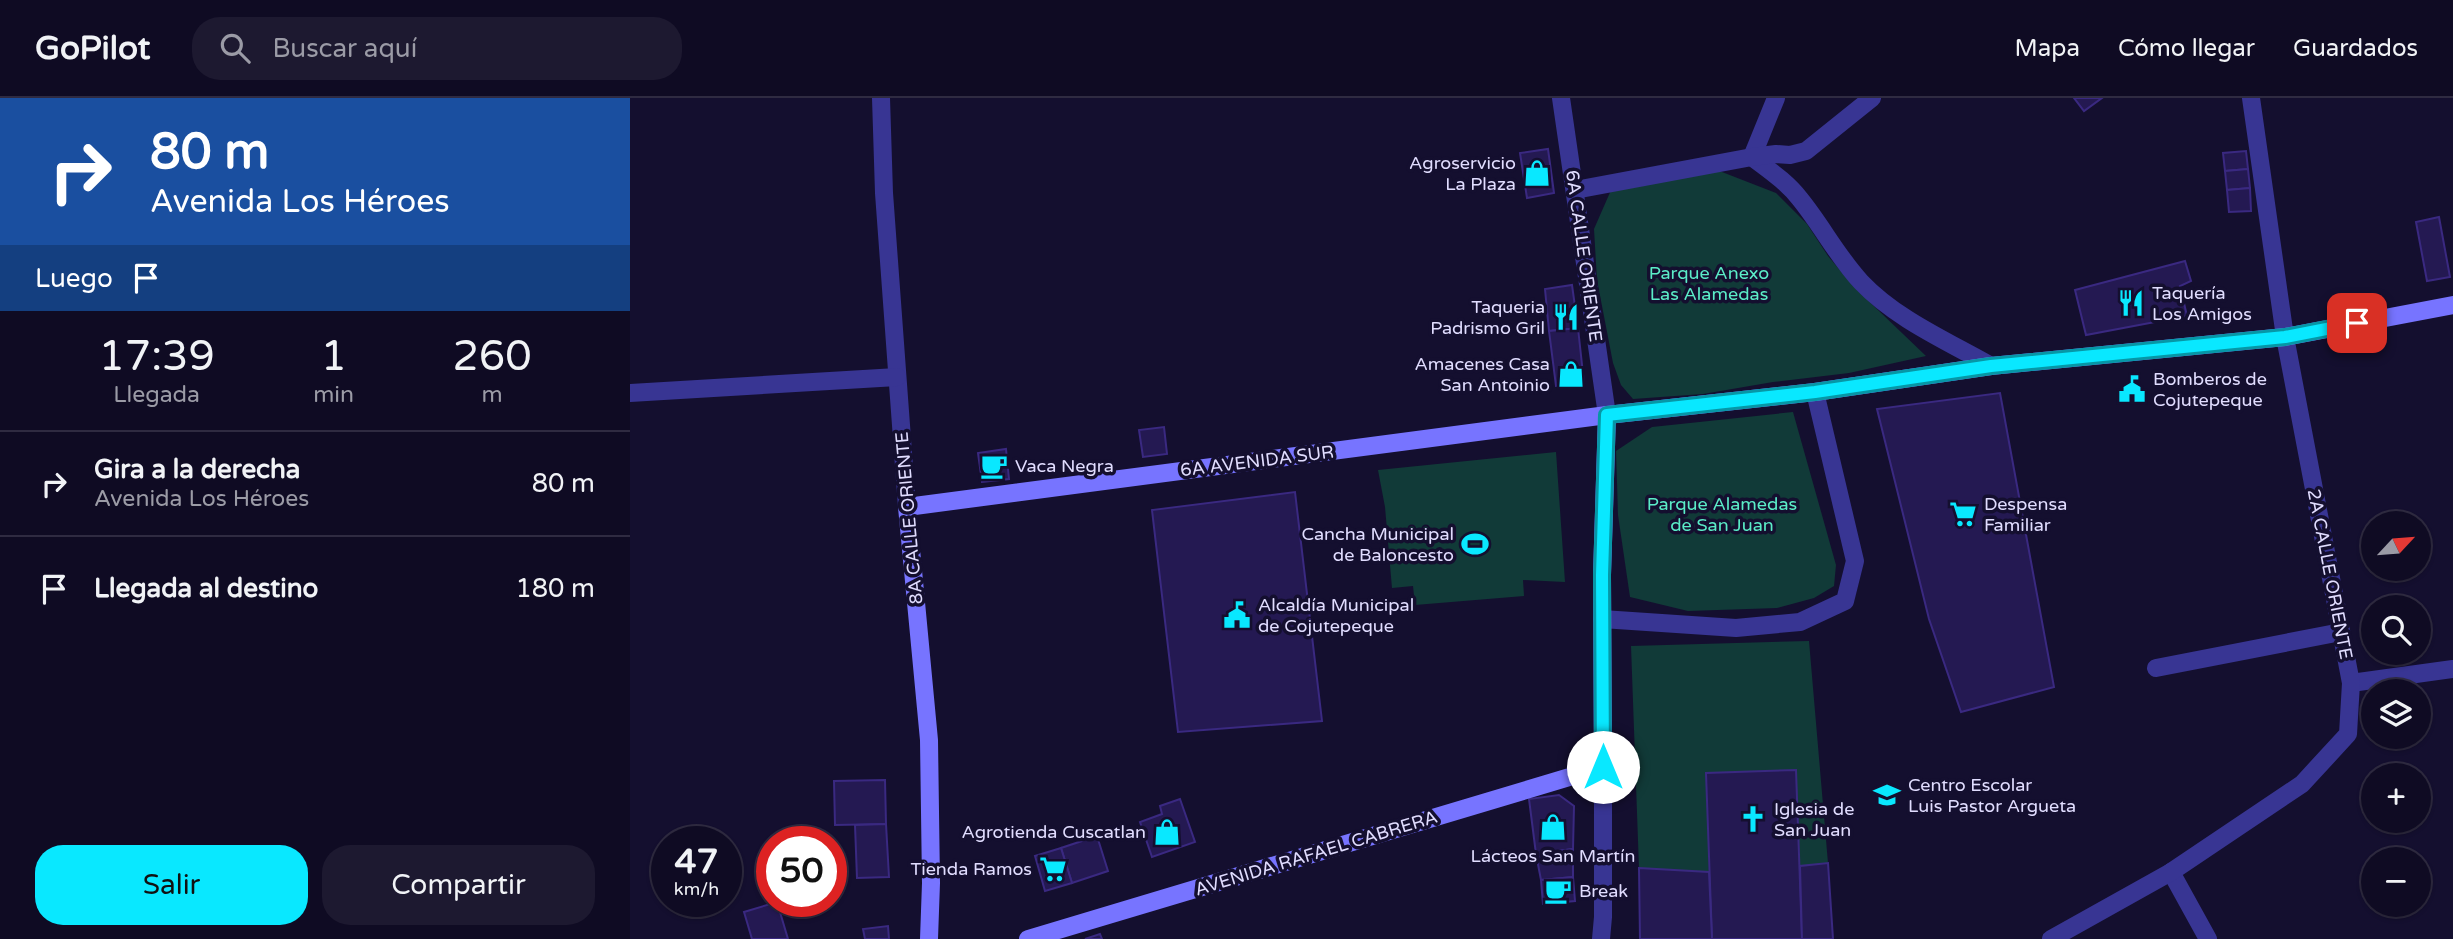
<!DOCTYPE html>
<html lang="es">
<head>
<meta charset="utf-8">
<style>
	:root { --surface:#0f0b23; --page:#1d1930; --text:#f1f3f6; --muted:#9b9ba6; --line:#2f2b41; --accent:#09e8ff }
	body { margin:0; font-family:"Varela Round",sans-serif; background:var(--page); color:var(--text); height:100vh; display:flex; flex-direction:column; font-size:26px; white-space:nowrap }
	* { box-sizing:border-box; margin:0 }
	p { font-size:23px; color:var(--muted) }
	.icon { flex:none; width:38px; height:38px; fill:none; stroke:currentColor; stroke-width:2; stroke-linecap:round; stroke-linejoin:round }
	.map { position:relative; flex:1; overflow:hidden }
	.details { display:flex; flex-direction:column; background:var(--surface); width:630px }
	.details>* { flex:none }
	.guide { background:#1a4fa0; color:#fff; overflow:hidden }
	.needle { width:46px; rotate:64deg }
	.tools { position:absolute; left:1731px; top:413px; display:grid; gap:14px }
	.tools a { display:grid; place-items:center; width:70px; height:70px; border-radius:50%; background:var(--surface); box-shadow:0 2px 5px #0004,0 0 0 2px var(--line); font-size:35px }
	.speed { position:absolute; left:21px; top:728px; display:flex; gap:14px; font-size:35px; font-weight:700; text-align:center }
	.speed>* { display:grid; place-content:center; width:91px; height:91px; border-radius:50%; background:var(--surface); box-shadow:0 2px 5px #0004,0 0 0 2px var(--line); line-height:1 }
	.speed small { font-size:18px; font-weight:400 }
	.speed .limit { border:10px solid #d22; background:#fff; color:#111 }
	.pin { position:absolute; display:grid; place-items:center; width:60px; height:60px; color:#fff; margin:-30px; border-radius:14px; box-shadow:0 4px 10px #0006 }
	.me { position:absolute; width:77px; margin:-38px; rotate:0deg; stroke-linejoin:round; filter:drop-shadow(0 0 5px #0008) }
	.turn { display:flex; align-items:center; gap:24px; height:147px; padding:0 35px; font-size:32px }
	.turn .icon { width:91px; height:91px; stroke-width:2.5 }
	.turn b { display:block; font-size:49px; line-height:60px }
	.then { display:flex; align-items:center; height:66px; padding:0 35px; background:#0003; gap:14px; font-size:26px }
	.eta { display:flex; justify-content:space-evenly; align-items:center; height:119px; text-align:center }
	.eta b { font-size:42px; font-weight:600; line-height:49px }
	.primary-button { display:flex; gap:14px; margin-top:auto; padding:14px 35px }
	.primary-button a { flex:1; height:80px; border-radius:28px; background:var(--accent); color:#111; font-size:28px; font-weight:600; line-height:80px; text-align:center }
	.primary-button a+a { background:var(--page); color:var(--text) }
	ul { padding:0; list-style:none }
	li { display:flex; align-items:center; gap:21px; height:105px; padding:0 35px; border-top:2px solid var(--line) }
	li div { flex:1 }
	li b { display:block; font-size:26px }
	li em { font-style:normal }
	header { display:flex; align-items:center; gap:42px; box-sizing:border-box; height:98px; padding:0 35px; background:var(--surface); border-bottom:2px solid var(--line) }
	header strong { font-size:33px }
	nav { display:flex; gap:38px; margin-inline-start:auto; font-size:24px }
	.search { width:490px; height:63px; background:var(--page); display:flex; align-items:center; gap:18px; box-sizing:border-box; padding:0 24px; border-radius:28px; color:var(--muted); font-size:26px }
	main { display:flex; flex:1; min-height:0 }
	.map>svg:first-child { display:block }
	.green { fill:#113a38 }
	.building { fill:#241952; stroke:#3a2981; stroke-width:2 }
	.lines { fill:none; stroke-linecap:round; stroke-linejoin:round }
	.minor { stroke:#383593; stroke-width:18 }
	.tertiary { stroke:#383593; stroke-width:18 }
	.secondary { stroke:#7774ff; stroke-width:18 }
	.route-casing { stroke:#0697a6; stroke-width:18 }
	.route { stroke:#09e8ff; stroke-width:12 }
	.labels { text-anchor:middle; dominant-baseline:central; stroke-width:7; stroke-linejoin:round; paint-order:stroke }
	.poi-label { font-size:18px; fill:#e1ddff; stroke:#140f2f; text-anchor:start }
	.street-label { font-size:18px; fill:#e1ddff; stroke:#140f2f }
	.park-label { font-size:18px; fill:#5bedc8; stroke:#140f2f }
</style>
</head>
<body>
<header>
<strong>GoPilot</strong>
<div class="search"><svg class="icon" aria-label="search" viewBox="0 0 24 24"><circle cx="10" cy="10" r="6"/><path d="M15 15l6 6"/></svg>Buscar aquí</div>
<nav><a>Mapa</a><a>Cómo llegar</a><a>Guardados</a></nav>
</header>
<main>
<section class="details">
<div class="guide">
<div class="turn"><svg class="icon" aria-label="right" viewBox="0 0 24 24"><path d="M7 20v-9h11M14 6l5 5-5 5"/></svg><div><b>80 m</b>Avenida Los Héroes</div></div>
<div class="then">Luego<svg class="icon" aria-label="arrive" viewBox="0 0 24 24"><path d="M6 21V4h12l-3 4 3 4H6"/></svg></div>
</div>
<div class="eta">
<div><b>17:39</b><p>Llegada</p></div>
<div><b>1</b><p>min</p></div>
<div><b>260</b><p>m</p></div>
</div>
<ul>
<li><svg class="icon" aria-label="right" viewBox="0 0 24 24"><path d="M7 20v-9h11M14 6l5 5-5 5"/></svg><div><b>Gira a la derecha</b><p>Avenida Los Héroes</p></div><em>80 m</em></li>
<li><svg class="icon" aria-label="arrive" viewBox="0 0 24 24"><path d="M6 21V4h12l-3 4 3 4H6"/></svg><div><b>Llegada al destino</b></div><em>180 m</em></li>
</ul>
<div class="primary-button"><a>Salir</a><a>Compartir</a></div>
</section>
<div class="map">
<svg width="1823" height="841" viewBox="0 0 1823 841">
	<rect width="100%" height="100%" fill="#140f2f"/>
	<g class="green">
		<polygon points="1074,67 1146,95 1177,126 1198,158 1225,190 1296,258 1219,275 1143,284 1073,296 1003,301 991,287 983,265 967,182 964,131 985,83"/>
		<polygon points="1163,314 1206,467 1204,488 1184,500 1147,510 1058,513 1000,499 988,417 986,353 1022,329"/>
		<polygon points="926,354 935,484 893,482 894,498 785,507 783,488 762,490 755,409 748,372"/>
		<polygon points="1179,543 1198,765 1170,768 1166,672 1077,675 1079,774 1009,770 1001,548"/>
	</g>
	<g class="building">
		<polygon points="1444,0 1472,0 1454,13"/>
		<polygon points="918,51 924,95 897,100 890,55"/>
		<polygon points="1616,53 1618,71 1595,73 1593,55"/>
		<polygon points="1618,71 1620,90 1597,92 1595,73"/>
		<polygon points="1620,90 1621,113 1599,114 1597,92"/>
		<polygon points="1809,119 1820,179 1797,183 1786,124"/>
		<polygon points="1555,163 1561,183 1550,188 1557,218 1456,237 1445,192"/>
		<polygon points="942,187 948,230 919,233 915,191"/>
		<polygon points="948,230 954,285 926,288 919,233"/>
		<polygon points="1370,295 1424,589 1331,614 1299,521 1247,311"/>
		<polygon points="534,329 537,356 513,359 509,332"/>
		<polygon points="376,351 379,381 352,384 348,355"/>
		<polygon points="665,394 692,623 548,634 522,412"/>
		<polygon points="1166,672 1172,841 1082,841 1076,675"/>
		<polygon points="255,682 256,726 205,727 204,683"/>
		<polygon points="929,697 944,708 943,751 906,756 899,701"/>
		<polygon points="550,701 565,744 522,759 510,724 532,716 530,708"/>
		<polygon points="256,726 259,779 227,780 225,727"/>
		<polygon points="467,738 478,773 442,785 431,750"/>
		<polygon points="431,750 442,785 415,793 405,758"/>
		<polygon points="943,751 943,779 911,782 906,756"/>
		<polygon points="1198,765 1203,841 1170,841 1172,841 1170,768"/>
		<polygon points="1009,770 1079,774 1082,841 1010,841"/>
		<polygon points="943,779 945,803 913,806 911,782"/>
		<polygon points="147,804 158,841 122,841 114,814"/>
		<polygon points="258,828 259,841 235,841 233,831"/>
		<polygon points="470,836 472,841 455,841"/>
	</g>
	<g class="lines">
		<g class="minor">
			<polyline points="251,0 254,95 277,409"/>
			<polyline points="931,0 977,317"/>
			<path d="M1122,59C1139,72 1157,84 1170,101C1192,128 1207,158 1231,184C1266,221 1317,243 1361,268"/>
			<polyline points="1122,59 1146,0"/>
			<polyline points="945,92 1122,59 1146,56 1160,57 1176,53 1242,0"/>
			<polyline points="0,295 267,279"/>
			<polyline points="972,521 1106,530 1170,524 1215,503 1225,463 1185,294"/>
			<polyline points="1526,570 1711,534"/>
			<polyline points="1721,585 1823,571"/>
			<polyline points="1541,774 1578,841"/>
			<polyline points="1421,841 1541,774 1672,686 1718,636 1721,585 1655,239"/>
		</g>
		<g class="tertiary">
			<polyline points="1621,0 1655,239"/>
			<polyline points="971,841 973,819 973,669"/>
		</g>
		<g class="secondary">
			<polyline points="299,841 301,785 299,642 277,409 977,317 1185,294 1361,268 1655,239 1823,207"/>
			<polyline points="398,841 973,669 972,477 977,317"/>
		</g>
	</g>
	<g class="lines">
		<defs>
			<polyline id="route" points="973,669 972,477 977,317 1185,294 1361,268 1655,239 1727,225"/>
		</defs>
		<use href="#route" class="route-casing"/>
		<use href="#route" class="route"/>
	</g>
	<defs>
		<symbol id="shop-bare" viewBox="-9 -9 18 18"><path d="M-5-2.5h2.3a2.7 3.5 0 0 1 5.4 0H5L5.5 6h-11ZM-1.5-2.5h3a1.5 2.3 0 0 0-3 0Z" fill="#09e8ff" stroke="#140f2f" stroke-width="2.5" paint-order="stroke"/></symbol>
		<symbol id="restaurant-bare" viewBox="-9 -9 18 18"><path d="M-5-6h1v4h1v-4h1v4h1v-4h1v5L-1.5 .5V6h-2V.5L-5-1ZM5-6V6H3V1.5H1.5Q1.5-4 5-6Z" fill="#09e8ff" stroke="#140f2f" stroke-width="2.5" paint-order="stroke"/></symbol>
		<symbol id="civic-bare" viewBox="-9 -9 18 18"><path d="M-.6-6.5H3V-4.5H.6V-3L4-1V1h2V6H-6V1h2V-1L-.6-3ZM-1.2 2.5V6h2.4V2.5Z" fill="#09e8ff" stroke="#140f2f" stroke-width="2.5" paint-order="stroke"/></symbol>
		<symbol id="cafe-bare" viewBox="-9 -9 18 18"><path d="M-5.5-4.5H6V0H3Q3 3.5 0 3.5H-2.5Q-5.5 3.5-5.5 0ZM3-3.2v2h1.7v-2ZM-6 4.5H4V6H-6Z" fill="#09e8ff" stroke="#140f2f" stroke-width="2.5" paint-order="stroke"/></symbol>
		<symbol id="supermarket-bare" viewBox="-9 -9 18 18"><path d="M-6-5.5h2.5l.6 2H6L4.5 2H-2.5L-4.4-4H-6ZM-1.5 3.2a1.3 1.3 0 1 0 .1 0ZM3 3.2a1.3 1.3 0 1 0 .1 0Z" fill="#09e8ff" stroke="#140f2f" stroke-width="2.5" paint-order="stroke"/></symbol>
		<symbol id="stadium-bare" viewBox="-9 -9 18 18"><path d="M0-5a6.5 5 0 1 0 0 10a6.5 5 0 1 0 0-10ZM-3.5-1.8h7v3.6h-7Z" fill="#09e8ff" stroke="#140f2f" stroke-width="2.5" paint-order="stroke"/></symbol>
		<symbol id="school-bare" viewBox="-9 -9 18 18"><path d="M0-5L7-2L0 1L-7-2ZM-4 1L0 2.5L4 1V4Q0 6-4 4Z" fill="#09e8ff" stroke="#140f2f" stroke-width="2.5" paint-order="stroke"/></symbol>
		<symbol id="church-bare" viewBox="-9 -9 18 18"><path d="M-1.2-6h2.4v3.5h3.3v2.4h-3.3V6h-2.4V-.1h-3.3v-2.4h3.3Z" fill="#09e8ff" stroke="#140f2f" stroke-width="2.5" paint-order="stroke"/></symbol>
	</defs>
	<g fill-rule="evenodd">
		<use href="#shop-bare" x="888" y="56" width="38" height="38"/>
		<use href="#restaurant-bare" x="1482" y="186" width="38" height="38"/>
		<use href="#restaurant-bare" x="917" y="200" width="38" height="38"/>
		<use href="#shop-bare" x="922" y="257" width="38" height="38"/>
		<use href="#civic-bare" x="1483" y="272" width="38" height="38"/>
		<use href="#cafe-bare" x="345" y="349" width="38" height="38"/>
		<use href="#supermarket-bare" x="1314" y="397" width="38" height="38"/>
		<use href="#stadium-bare" x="826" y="427" width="38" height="38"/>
		<use href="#civic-bare" x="588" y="498" width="38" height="38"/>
		<use href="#school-bare" x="1238" y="678" width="38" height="38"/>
		<use href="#church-bare" x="1104" y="702" width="38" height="38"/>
		<use href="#shop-bare" x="904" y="710" width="38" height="38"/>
		<use href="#shop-bare" x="518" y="715" width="38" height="38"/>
		<use href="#supermarket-bare" x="404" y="752" width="38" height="38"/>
		<use href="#cafe-bare" x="909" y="774" width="38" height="38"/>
	</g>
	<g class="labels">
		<g class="poi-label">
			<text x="886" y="65" text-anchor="end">Agroservicio<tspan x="886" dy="21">La Plaza</tspan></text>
			<text x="1522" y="195">Taquería<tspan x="1522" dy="21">Los Amigos</tspan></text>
			<text x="915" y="209" text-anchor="end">Taqueria<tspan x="915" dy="21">Padrismo Gril</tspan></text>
			<text x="920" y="266" text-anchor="end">Amacenes Casa<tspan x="920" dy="21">San Antoinio</tspan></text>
			<text x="1523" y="281">Bomberos de<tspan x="1523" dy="21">Cojutepeque</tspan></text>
			<text x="385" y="368">Vaca Negra</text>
			<text x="1354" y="406">Despensa<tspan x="1354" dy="21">Familiar</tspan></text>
			<text x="824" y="436" text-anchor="end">Cancha Municipal<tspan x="824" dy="21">de Baloncesto</tspan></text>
			<text x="628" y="507">Alcaldía Municipal<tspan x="628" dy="21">de Cojutepeque</tspan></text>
			<text x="1278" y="687">Centro Escolar<tspan x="1278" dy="21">Luis Pastor Argueta</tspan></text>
			<text x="1144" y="711">Iglesia de<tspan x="1144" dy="21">San Juan</tspan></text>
			<text x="516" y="734" text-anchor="end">Agrotienda Cuscatlan</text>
			<text x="923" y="758" text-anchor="middle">Lácteos San Martín</text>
			<text x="402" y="771" text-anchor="end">Tienda Ramos</text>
			<text x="949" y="793">Break</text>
		</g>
		<g class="street-label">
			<text transform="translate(954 158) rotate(82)">6A CALLE ORIENTE</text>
			<text transform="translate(627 363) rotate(-7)">6A AVENIDA SUR</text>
			<text transform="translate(279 420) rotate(-95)">8A CALLE ORIENTE</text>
			<text transform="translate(1700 476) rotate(79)">2A CALLE ORIENTE</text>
			<text transform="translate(686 755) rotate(-17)">AVENIDA RAFAEL CABRERA</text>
		</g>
		<g class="park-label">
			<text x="1079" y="175">Parque Anexo<tspan x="1079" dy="21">Las Alamedas</tspan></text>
			<text x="1092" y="406">Parque Alamedas<tspan x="1092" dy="21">de San Juan</tspan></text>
		</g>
	</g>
</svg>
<div class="tools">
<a><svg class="needle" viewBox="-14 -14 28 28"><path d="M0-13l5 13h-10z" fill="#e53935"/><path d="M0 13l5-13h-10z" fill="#9b9ba6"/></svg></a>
<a><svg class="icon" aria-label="search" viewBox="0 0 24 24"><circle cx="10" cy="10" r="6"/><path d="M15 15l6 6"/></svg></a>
<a><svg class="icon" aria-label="layers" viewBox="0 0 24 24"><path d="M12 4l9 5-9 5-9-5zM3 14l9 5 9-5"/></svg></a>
<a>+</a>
<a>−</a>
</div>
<div class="speed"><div>47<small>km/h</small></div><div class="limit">50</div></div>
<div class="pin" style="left:1727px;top:225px;background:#d93025"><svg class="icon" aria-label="arrive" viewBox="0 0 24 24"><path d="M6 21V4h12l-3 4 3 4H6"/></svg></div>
<svg class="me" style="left:973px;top:669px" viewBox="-20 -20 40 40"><circle r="19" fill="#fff"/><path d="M0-13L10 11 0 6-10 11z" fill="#09e8ff"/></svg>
</div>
</main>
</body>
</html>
